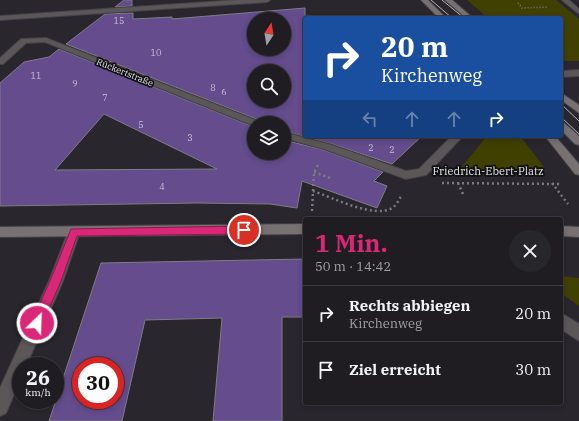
<!DOCTYPE html>
<html lang="de">
<head>
<meta charset="utf-8">
<style>
	:root { --surface:#1f1d22; --page:#27262a; --text:#f1f3f6; --muted:#a1a2a5; --line:#3c3b40; --accent:#db2777 }
	body { margin:0; font-family:"IBM Plex Serif",serif; background:var(--page); color:var(--text); height:100vh; display:flex; flex-direction:column; font-size:15px; white-space:nowrap }
	* { box-sizing:border-box; margin:0 }
	p { font-size:13px; color:var(--muted) }
	.icon { flex:none; width:22px; height:22px; fill:none; stroke:currentColor; stroke-width:2; stroke-linecap:round; stroke-linejoin:round }
	.map { position:relative; flex:1; overflow:hidden }
	.drawer { position:absolute; left:303px; top:217px; width:260px; height:188px; display:flex; flex-direction:column; background:var(--surface); border-radius:4px; box-shadow:0 2px 6px #0003,0 0 0 1px var(--line) }
	.drawer>* { flex:none }
	.top-card { position:absolute; left:303px; top:16px; width:260px; height:122px; border-radius:4px; box-shadow:0 2px 6px #0003,0 0 0 1px var(--line); background:#1a4fa0; color:#fff; overflow:hidden }
	.needle { width:26px; rotate:12deg }
	.buttons { position:absolute; left:247px; top:12px; display:grid; gap:8px }
	.buttons a { display:grid; place-items:center; width:44px; height:44px; border-radius:50%; background:var(--surface); box-shadow:0 2px 6px #0003,0 0 0 1px var(--line); font-size:20px }
	.speed { position:absolute; left:12px; top:357px; display:flex; gap:8px; font-size:20px; font-weight:700; text-align:center }
	.speed>* { display:grid; place-content:center; width:52px; height:52px; border-radius:50%; background:var(--surface); box-shadow:0 2px 6px #0003,0 0 0 1px var(--line); line-height:1 }
	.speed small { font-size:10px; font-weight:400 }
	.speed .limit { border:6px solid #d22; background:#fff; color:#111 }
	.pin { position:absolute; display:grid; place-items:center; width:34px; height:34px; color:#fff; margin:-17px; border:2px solid #fff; border-radius:50%; box-shadow:0 1px 4px #0007 }
	.me { position:absolute; width:44px; margin:-22px; rotate:24deg; stroke-linejoin:round; filter:drop-shadow(0 0 3px #0008) }
	.turn { display:flex; align-items:center; gap:14px; height:84px; padding:0 12px; font-size:18px }
	.turn .icon { width:52px; height:52px; stroke-width:2.5 }
	.turn b { display:block; font-size:28px; line-height:34px }
	.lanes { display:flex; align-items:center; height:38px; padding:0 12px; background:#0003; justify-content:center; gap:20px; direction:ltr }
	.lanes .off { opacity:.35 }
	.round { display:grid; place-items:center; flex:none; width:42px; height:42px; border-radius:21px; background:var(--page) }
	.headline { display:flex; align-items:center; justify-content:space-between; height:68px; padding:0 12px }
	h1 { font-size:24px; font-weight:700; line-height:30px; color:var(--accent) }
	ul { padding:0; list-style:none }
	li { display:flex; align-items:center; gap:12px; height:56px; padding:0 12px; border-top:1px solid var(--line) }
	li div { flex:1 }
	li b { display:block; font-size:15px }
	li em { font-style:normal }
	.map>svg:first-child { display:block }
	.green { fill:#404000 }
	.building { fill:#644c8d; stroke:#7f7d85; fill-rule:evenodd }
	.lines { fill:none; stroke-linecap:round; stroke-linejoin:round }
	.street-casing { stroke:#444247; stroke-width:2 }
	.secondary-casing { stroke:#444247; stroke-width:2 }
	.path-far1 { stroke:#7b7a7f; stroke-width:1.5; stroke-dasharray:1 2; stroke-linecap:butt }
	.path { stroke:#7b7a7f; stroke-width:2.5; stroke-dasharray:2 3; stroke-linecap:butt }
	.street { fill:#5b5758; fill-rule:evenodd }
	.secondary { fill:#777172; fill-rule:evenodd }
	.tram { stroke:#b5b3b8; stroke-width:1 }
	.route { fill:#db2777; stroke:#8e194d }
	.labels { text-anchor:middle; dominant-baseline:central; stroke-width:3.5; stroke-linejoin:round; paint-order:stroke }
	.number-label { font-size:9px; fill:#c6c0d3 }
	.far-street-label { font-size:9px; fill:#e7e6ea; stroke:#111013 }
	.street-label { font-size:11px; fill:#e7e6ea; stroke:#111013 }
</style>
</head>
<body>
<div class="map">
<svg width="579" height="421" viewBox="0 0 579 421">
	<rect width="100%" height="100%" fill="#29272d"/>
	<g class="green">
		<polygon points="467,0 556,0 579,19 579,61 561,61 561,18 488,18"/>
		<polygon points="487,136 520,136 544,167 542,172 462,173 460,169"/>
		<polygon points="561,276 579,278 579,306 561,293"/>
	</g>
	<g class="building">
		<polygon points="124,0 132,0 132,6 115,7"/>
		<path d="M305,8V136H422L392,164L332,144L284,131V123H262L259,120L66,44L105,14L133,13V19L172,17V19ZM254,19H284V49H254ZM254,71H284V101H254Z"/>
		<path d="M59,49L254,127V153H284V140L324,150L383,172L374,181L387,186L377,208L302,181L297,208L270,204L197,203L0,206V83L24,62L49,57ZM104,114L217,169L55,170Z"/>
		<path d="M305,259V317H282V421H213L222,318L145,320L122,421H49L101,263ZM81,366H115V400H81Z"/>
	</g>
	<g class="lines">
		<defs>
			<g id="street">
				<polygon points="238,0 270,0 267,2 0,20 0,16"/>
				<polygon points="562,0 569,0 579,9 579,14"/>
				<polygon points="46,38 258,121 260,123 254,123 254,126 252,125 45,42 26,43 3,64 0,64 0,58 21,39"/>
				<polygon points="579,70 579,76 561,77 561,71"/>
				<polygon points="284,132 332,145 406,171 419,169 452,136 463,136 426,175 406,179 324,149 284,138"/>
				<polygon points="74,227 78,228 80,232 63,281 26,366 21,366 21,378 6,413 0,416 0,388 49,281 68,232 70,228"/>
				<polygon points="561,313 579,324 579,341 561,329"/>
			</g>
			<g id="secondary">
				<polygon points="421,0 428,0 446,18 439,18"/>
				<polygon points="445,0 452,0 473,18 466,18"/>
				<polygon points="561,93 579,105 579,113 561,100"/>
				<polygon points="561,122 564,123 579,136 579,145 575,144 561,130"/>
				<polygon points="545,136 555,136 579,164 579,175 575,174"/>
				<polygon points="305,224 305,234 0,237 0,227"/>
				<polygon points="561,226 579,227 579,237 561,236"/>
			</g>
		</defs>
		<use href="#street" class="street-casing"/>
		<use href="#secondary" class="secondary-casing"/>
		<polyline class="path-far1" points="518,3 522,8 548,7"/>
		<g class="path">
			<polyline points="314,172 330,178"/>
			<polyline points="442,183 560,184"/>
			<polyline points="458,183 463,194"/>
			<polyline points="552,183 568,204"/>
			<path d="M313,191C331,197 375,219 392,208C397,205 399,199 402,195"/>
			<polyline points="312,211 314,172 318,165"/>
		</g>
		<use href="#street" class="street"/>
		<use href="#secondary" class="secondary"/>
		<g class="tram">
			<polyline points="431,0 452,18"/>
			<polyline points="442,0 464,18"/>
			<polyline points="561,104 579,121"/>
			<polyline points="561,117 579,134"/>
		</g>
	</g>
	<polygon class="route" points="244,226 248,227 249,230 248,233 244,234 77,236 61,281 41,327 37,329 33,327 31,323 50,281 71,229"/>
	<g class="labels">
		<g class="number-label">
			<text x="119" y="20">15</text>
			<text x="156" y="52">10</text>
			<text x="36" y="75">11</text>
			<text x="75" y="83">9</text>
			<text x="213" y="87">8</text>
			<text x="224" y="91">6</text>
			<text x="105" y="97">7</text>
			<text x="141" y="124">5</text>
			<text x="190" y="137">3</text>
			<text x="371" y="147">2</text>
			<text x="392" y="149">2</text>
			<text x="162" y="186">4</text>
		</g>
		<g class="far-street-label">
			<text transform="translate(125 72) rotate(22)">Rückertstraße</text>
		</g>
		<g class="street-label">
			<text x="488" y="171">Friedrich-Ebert-Platz</text>
		</g>
	</g>
</svg>
<div class="buttons">
<a><svg class="needle" viewBox="-14 -14 28 28"><path d="M0-13l5 13h-10z" fill="#e53935"/><path d="M0 13l5-13h-10z" fill="#a1a2a5"/></svg></a>
<a><svg class="icon" aria-label="search" viewBox="0 0 24 24"><circle cx="10" cy="10" r="6"/><path d="M15 15l6 6"/></svg></a>
<a><svg class="icon" aria-label="layers" viewBox="0 0 24 24"><path d="M12 4l9 5-9 5-9-5zM3 14l9 5 9-5"/></svg></a>
</div>
<div class="speed"><div>26<small>km/h</small></div><div class="limit">30</div></div>
<div class="pin" style="left:244px;top:230px;background:#d93025"><svg class="icon" aria-label="arrive" viewBox="0 0 24 24"><path d="M6 21V4h12l-3 4 3 4H6"/></svg></div>
<svg class="me" style="left:37px;top:323px" viewBox="-20 -20 40 40"><circle r="17" fill="#db2777" stroke="#fff" stroke-width="3"/><path d="M0-11L8 9 0 5-8 9z" fill="#fff"/></svg>
<div class="top-card">
<div class="turn"><svg class="icon" aria-label="right" viewBox="0 0 24 24"><path d="M7 20v-9h11M14 6l5 5-5 5"/></svg><div><b>20 m</b>Kirchenweg</div></div>
<div class="lanes"><svg class="icon off" aria-label="left" viewBox="0 0 24 24"><path d="M17 20v-9H6M10 6l-5 5 5 5"/></svg><svg class="icon off" aria-label="ahead" viewBox="0 0 24 24"><path d="M12 20V5M6 11l6-6 6 6"/></svg><svg class="icon off" aria-label="ahead" viewBox="0 0 24 24"><path d="M12 20V5M6 11l6-6 6 6"/></svg><svg class="icon" aria-label="right" viewBox="0 0 24 24"><path d="M7 20v-9h11M14 6l5 5-5 5"/></svg></div>
</div>
<section class="drawer">
<div class="headline"><div><h1>1 Min.</h1><p>50 m · 14:42</p></div><a class="round"><svg class="icon" aria-label="close" viewBox="0 0 24 24"><path d="M6 6l12 12M18 6L6 18"/></svg></a></div>
<ul>
<li><svg class="icon" aria-label="right" viewBox="0 0 24 24"><path d="M7 20v-9h11M14 6l5 5-5 5"/></svg><div><b>Rechts abbiegen</b><p>Kirchenweg</p></div><em>20 m</em></li>
<li><svg class="icon" aria-label="arrive" viewBox="0 0 24 24"><path d="M6 21V4h12l-3 4 3 4H6"/></svg><div><b>Ziel erreicht</b></div><em>30 m</em></li>
</ul>
</section>
</div>
</body>
</html>
